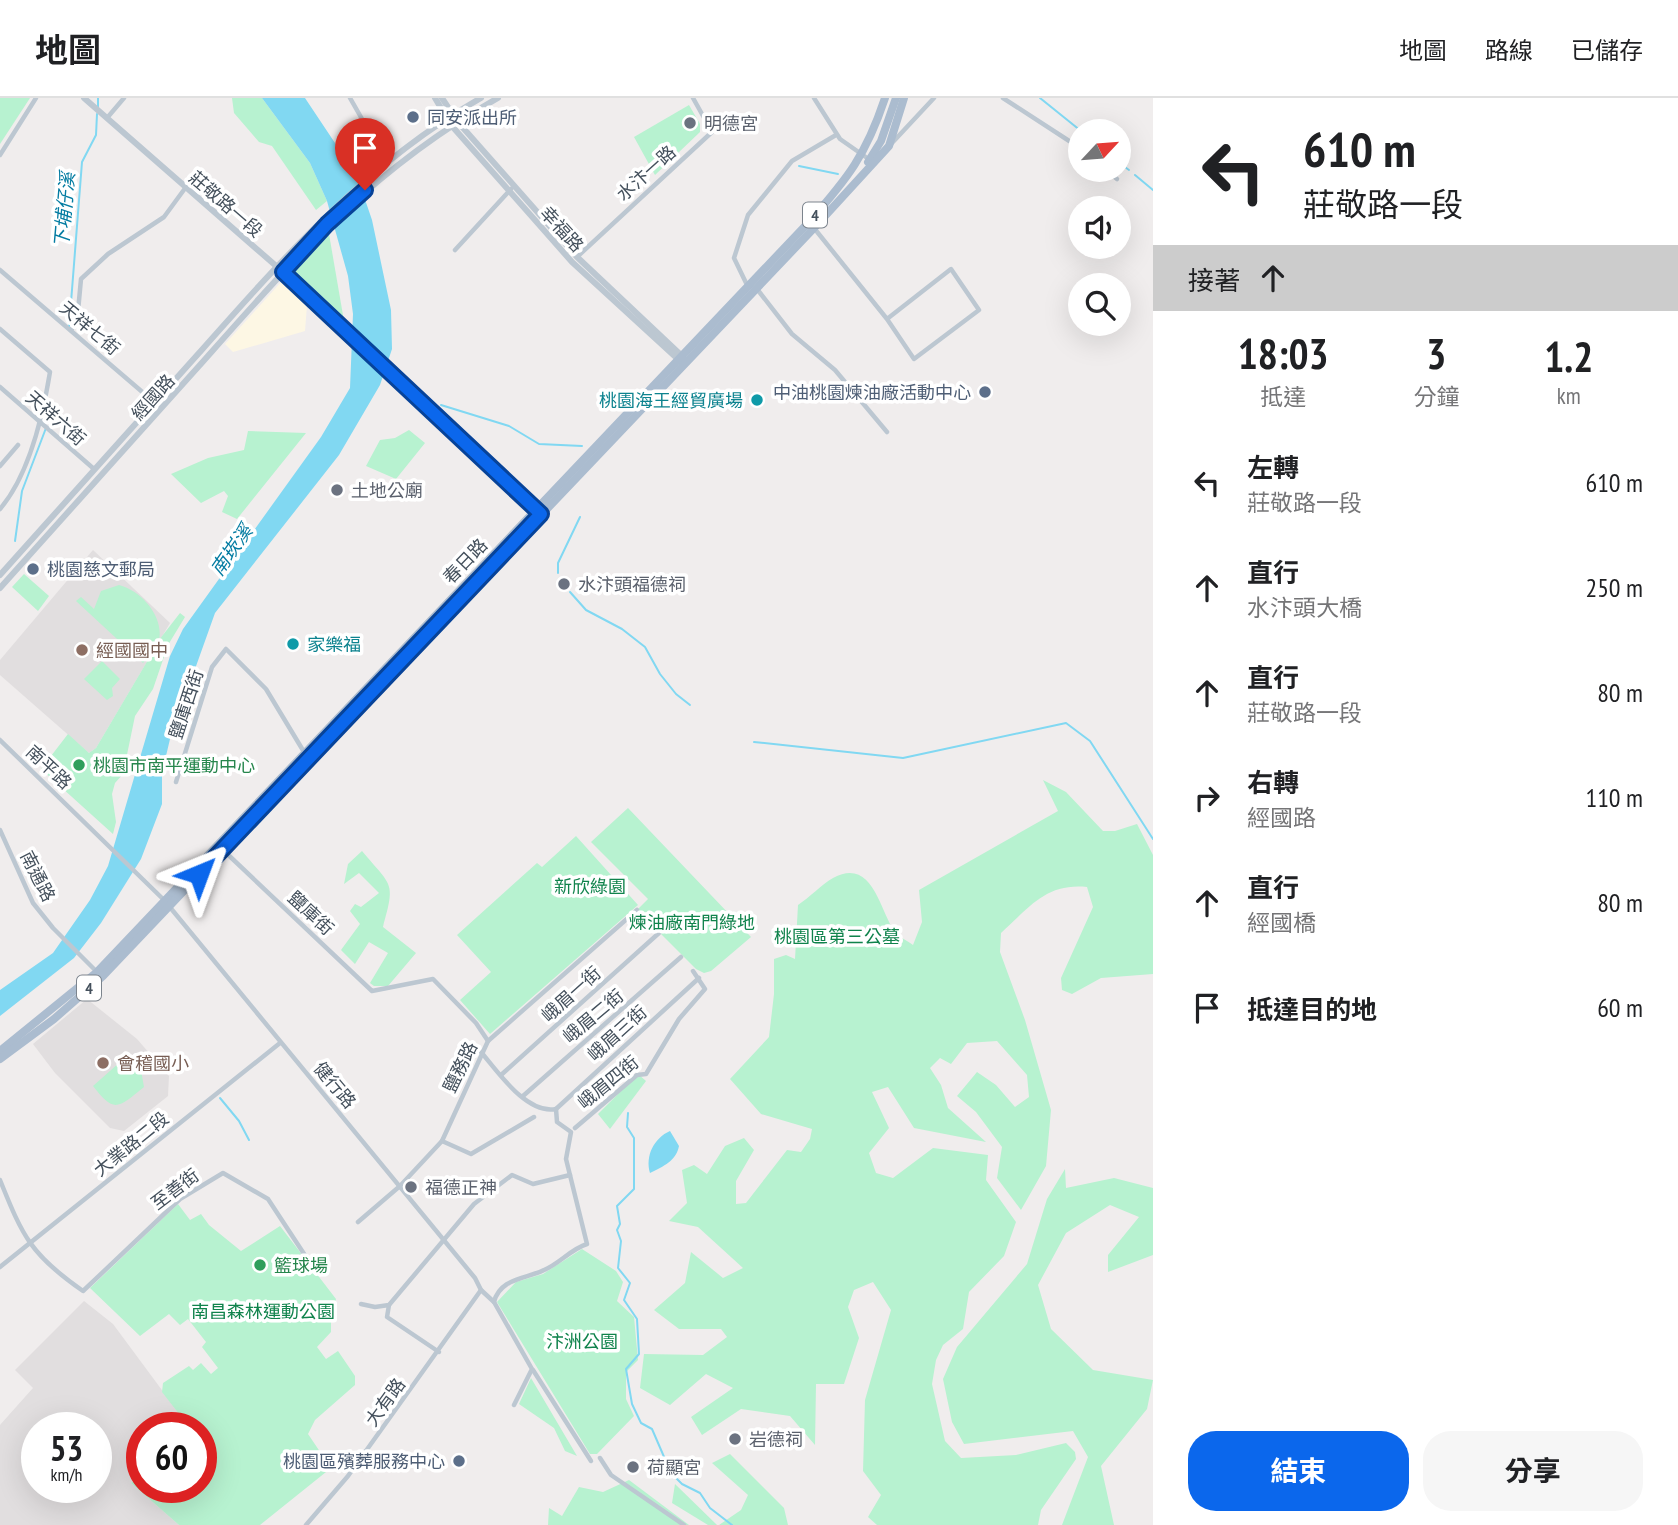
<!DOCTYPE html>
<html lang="zh-TW">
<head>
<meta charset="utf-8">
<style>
	:root { --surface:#fff; --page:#f6f6f6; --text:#202124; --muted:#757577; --line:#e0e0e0; --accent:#0b67ec }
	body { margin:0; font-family:"PT Sans Narrow","Noto Sans TC",sans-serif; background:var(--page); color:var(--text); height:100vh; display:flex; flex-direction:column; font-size:26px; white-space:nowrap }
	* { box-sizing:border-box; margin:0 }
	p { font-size:23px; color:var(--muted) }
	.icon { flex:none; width:38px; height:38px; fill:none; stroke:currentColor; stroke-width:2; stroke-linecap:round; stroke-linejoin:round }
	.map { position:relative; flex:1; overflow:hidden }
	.sheet { display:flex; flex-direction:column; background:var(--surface); width:525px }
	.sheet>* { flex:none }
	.banner { background:#fff; color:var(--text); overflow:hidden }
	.needle { width:46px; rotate:64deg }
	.controls { position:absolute; left:1068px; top:21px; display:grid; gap:14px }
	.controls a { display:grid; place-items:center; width:63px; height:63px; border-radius:50%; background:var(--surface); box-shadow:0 7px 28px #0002; font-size:35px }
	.speed { position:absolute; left:21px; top:1314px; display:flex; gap:14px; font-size:35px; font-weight:700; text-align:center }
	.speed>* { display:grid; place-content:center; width:91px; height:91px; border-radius:50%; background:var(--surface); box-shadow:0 7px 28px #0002; line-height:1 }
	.speed small { font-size:18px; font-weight:400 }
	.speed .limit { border:10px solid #d22; background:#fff; color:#111 }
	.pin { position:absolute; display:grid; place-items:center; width:60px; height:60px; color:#fff; margin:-72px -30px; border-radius:50% 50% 50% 0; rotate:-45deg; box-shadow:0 0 7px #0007 }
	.pin .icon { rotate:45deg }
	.me { position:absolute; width:77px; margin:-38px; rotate:44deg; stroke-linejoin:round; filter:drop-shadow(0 0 5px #0008) }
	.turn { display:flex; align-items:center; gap:24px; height:147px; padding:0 35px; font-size:32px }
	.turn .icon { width:91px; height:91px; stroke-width:2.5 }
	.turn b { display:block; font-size:49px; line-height:60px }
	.then { display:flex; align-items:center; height:66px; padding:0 35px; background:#0003; gap:14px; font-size:26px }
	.eta { display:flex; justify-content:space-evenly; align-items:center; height:119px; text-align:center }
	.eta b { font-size:42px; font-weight:700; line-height:49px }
	.action { display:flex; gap:14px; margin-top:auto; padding:14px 35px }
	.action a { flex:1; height:80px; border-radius:28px; background:var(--accent); color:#fff; font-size:28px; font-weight:700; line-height:80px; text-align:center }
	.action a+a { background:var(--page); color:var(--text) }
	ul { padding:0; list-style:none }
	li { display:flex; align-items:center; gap:21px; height:105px; padding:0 35px }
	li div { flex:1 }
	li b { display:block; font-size:26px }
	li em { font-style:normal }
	header { display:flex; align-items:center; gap:42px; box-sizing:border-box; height:98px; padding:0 35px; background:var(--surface); border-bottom:2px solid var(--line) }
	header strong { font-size:33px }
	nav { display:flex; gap:38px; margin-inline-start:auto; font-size:24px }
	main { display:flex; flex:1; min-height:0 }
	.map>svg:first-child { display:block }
	.commercial { fill:#fdf7e4 }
	.education { fill:#e1dedf; fill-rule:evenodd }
	.green { fill:#b7f2d0 }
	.water { fill:#81d8f2 }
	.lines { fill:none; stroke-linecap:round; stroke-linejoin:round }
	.stream { stroke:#81d8f2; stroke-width:2 }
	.minor { stroke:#bcc7d1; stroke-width:4.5 }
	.tertiary { stroke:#bcc7d1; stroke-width:6 }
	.primary { stroke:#abbccf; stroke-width:8 }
	.route-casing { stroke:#074399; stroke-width:18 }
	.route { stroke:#0b67ec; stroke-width:12 }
	.service-dot { fill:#5c6f8a; stroke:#fff; stroke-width:2.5 }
	.worship-dot { fill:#6b7280; stroke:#fff; stroke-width:2.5 }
	.culture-dot { fill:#0f9aa8; stroke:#fff; stroke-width:2.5 }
	.education-dot { fill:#8d6e63; stroke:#fff; stroke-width:2.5 }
	.leisure-dot { fill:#2e9e5b; stroke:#fff; stroke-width:2.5 }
	.labels { text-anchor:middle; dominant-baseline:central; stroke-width:7; stroke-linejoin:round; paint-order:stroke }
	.shield { fill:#fff; stroke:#7c848d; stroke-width:2 }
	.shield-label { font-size:16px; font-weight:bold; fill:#44505c }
	.service-label { font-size:18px; fill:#4e5e75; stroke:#fff; text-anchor:start }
	.worship-label { font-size:18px; fill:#5b616d; stroke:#fff; text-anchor:start }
	.street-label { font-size:18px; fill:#44505c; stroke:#fff }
	.culture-label { font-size:18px; fill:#0d838f; stroke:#fff; text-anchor:end }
	.education-label { font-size:18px; fill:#785e54; stroke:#fff; text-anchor:start }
	.leisure-label { font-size:18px; fill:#27864d; stroke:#fff; text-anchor:start }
	.park-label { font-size:18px; fill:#10834c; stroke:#fff }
	.water-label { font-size:19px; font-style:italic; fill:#047ca2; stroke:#fff }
</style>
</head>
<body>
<header>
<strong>地圖</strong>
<nav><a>地圖</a><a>路線</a><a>已儲存</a></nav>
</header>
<main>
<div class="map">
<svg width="1153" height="1427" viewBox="0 0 1153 1427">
	<rect width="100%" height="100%" fill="#f0eded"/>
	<polygon class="commercial" points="282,183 307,207 305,233 233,254 225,246"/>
	<g class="education">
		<polygon points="93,452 170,525 96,650 89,655 0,577 0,562"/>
		<polygon points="87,901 137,941 169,978 168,998 124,1033 110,1030 55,975 33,946"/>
		<path d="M84,1203L113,1226L190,1330H142V1376L131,1385L179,1427H0V1327L33,1290L15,1272ZM37,1330H96V1390H37Z"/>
	</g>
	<g class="green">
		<polygon points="0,0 30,0 0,46"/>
		<polygon points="232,0 262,0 310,65 327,103 316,112 272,48 259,44 234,15"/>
		<polygon points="689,7 700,26 700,34 655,77 634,39"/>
		<polygon points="329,136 344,223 294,174"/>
		<polygon points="409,332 425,345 396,381 366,368 380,342 395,340"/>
		<polygon points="248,333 306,335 237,421 222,414 228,398 224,393 201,405 171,376 208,360 244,352"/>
		<polygon points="24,476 49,498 38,513 12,489"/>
		<path d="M119,487C142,493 164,519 159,542L180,515L185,519L168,547L153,591L135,618L123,676L115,685L112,696L116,724L113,736L41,671L68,636L89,655L96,650L158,545L141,553L147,560L143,565L76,503L81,499L94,511L101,493Z"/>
		<polygon points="102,563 120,581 112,590 113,598 107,602 84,581"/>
		<path d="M1043,682L1066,694L1103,733H1115L1137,726L1153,757V876L1101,880L1072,896L1062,892L1061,880L1093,809L1087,789C1046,785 1030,809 1001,835L1000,854L1025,922L1051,1012L1046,1068L1021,1112L997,1080L1002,1049L976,1014L957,998L977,974L996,987L1015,1009L1029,999L1027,977L997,943L967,945L951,966L940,960L930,970L941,987L948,1010L986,1044L914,1030L888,989L872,994L889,1030L869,1055L876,1075L893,1080L933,1050L988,1057L986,1082L1016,1124L1004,1158L969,1194L963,1231L943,1247L936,1262L932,1286L945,1343L961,1360L1016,1357L1066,1345L1075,1354L1076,1361L1041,1412L1038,1427H877L868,1419L881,1397L863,1373L865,1302L891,1212L873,1184L854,1192L848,1209L859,1240L844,1286H816L815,1347L790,1318L741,1311L702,1337L691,1319L733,1290L706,1276L670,1307L640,1290L644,1256L703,1257L727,1239L721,1231H679L654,1212L685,1185L691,1154L723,1180L743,1170L698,1129L669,1123L687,1105L682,1072L694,1067L707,1076L725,1048L744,1040L754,1052L736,1083V1106L746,1105L787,1052L801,1054L810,1041L812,1031L761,1016L730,981L769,939L774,896V861L786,857L795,861L798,807C810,799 821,787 833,780C873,758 880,814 895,834C899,839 908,843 913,847L922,824L919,792L1058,713Z"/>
		<polygon points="628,710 751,839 711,873 704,875 696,871 637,812 648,801 591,744"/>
		<polygon points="576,738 638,807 490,936 460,902 491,874 457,837 537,765 542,769"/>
		<path d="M362,753C392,789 396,783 383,829L416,855L388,888H374L370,885L388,855L369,844L355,866L341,852L360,826L350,813L355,806L361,809L379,795L359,775L344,786L348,766Z"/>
		<path d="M128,957L132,961L128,964L141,972L144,989C117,1011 114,1015 93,988Z"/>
		<polygon points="638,976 646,983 610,1031 598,1016"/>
		<polygon points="1065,1071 1066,1090 1114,1080 1153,1090 1153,1157 1108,1174 1108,1157 1139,1119 1110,1107 1066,1135 1038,1187 1051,1231 1093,1272 1153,1282 1147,1311 1101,1368 1114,1427 1062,1427 1088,1359 1073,1333 964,1346 952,1324 943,1281 957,1249 1027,1166 1047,1101"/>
		<polygon points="178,1106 190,1122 201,1116 209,1127 241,1153 280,1128 336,1201 331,1220 331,1234 317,1249 326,1261 338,1253 355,1278 355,1287 315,1322 308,1336 331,1370 260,1427 179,1427 131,1385 142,1376 142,1390 201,1390 201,1330 190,1330 162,1294 163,1285 189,1268 193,1272 201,1265 211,1276 218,1270 202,1249 206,1244 188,1221 180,1227 169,1216 140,1238 90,1190"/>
		<polygon points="582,1151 616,1173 623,1184 617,1203 634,1219 638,1262 626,1274 626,1301 634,1318 597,1356 590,1356 497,1204 516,1184 543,1176"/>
		<polygon points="531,1280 577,1358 565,1353 554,1330 519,1306"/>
		<polygon points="730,1356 784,1410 788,1427 719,1427 741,1412 748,1397 712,1365"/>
		<polygon points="629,1382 689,1427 548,1427 549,1410 562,1418 579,1389 603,1394"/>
		<polygon points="675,1386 717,1427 708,1427 672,1405"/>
	</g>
	<g class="water">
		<polygon points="262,0 305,0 357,78 372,122 391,212 392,251 380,287 339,357 215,515 170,641 162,675 162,706 141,761 101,825 74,860 0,918 0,892 53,855 90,802 108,768 170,558 183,531 321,339 350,290 353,216 348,178 327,103 310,65"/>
		<path d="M670,1033L679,1048C676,1063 664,1068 650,1075C645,1058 654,1040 670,1033Z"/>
	</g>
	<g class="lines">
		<g class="stream">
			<polyline points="1040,0 1081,33"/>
			<polyline points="98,10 98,0"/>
			<polyline points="1118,64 1129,72"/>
			<polyline points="799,68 838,76"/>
			<polyline points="1135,77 1153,92"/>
			<polyline points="69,230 82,64 96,37 97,16"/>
			<polyline points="441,307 509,328 539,346 582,348"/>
			<polyline points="15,443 22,393 46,330"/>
			<polyline points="558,475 558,465 580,419"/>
			<polyline points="570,494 586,512 622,531 645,549 660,576 676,596 690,607"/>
			<polyline points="754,644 903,660 1066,625 1090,643 1153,741"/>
			<polyline points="220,1000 239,1023 249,1042"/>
			<polyline points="628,1015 627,1029 634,1040 634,1091 617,1108 620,1126 617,1132 621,1143 618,1170 630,1185 624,1202 637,1221 639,1256 626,1271 632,1306 641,1325 652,1331 671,1375 682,1386 700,1395 710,1410 732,1427"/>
		</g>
		<g class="minor">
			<polyline points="350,0 386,63"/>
			<polyline points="814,0 840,41 870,62"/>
			<polyline points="1003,0 1080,50"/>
			<polyline points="107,20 124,0"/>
			<polyline points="892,45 934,0"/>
			<polyline points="0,57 36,0"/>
			<polyline points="1106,72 1117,81"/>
			<polyline points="814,130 887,221 914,261 979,212 951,171 887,221"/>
			<polyline points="455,152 511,91"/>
			<polyline points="577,159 712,34 693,0"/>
			<polyline points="0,172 161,310"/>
			<polyline points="748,189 734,160 748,117 792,63 836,37"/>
			<polyline points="757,191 792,236 835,272 887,334"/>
			<path d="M0,231L50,274C43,317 29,377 0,411"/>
			<polyline points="71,232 77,224 81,181 108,156 164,119 186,89"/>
			<polyline points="0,289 94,371"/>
			<polyline points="0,368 18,347"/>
			<polyline points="0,642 164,802 475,1180 481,1192 494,1204"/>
			<polyline points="176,684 212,569 226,551 266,591 304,654"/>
			<polyline points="0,732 33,805 53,830 97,874"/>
			<polyline points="222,751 372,893 433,881 476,925 488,943"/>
			<path d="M481,954C498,974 527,1017 556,1011L557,1024L571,1034L566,1061L587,1146C571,1151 559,1166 544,1172C526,1181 500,1180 494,1204L532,1271L514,1307"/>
			<polyline points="501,977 659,835"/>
			<polyline points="523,998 681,859"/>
			<polyline points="556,1011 699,880"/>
			<polyline points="575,1030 637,977 646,976 679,921 705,891 693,873"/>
			<polyline points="442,1043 471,1056 534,1019"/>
			<path d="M0,1082C23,1139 31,1157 83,1193L180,1101L223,1075L268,1101L310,1165"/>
			<polyline points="358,1124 400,1088 442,1043 488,943 637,812"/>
			<polyline points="0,1169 280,945"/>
			<polyline points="361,1206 375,1209 389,1207 474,1106 512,1077 533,1086 570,1077"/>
			<polyline points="389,1207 387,1219 439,1254"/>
			<polyline points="533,1272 591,1363"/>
			<polyline points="600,1360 611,1377 684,1427"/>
			<polyline points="306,1427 348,1378 481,1192"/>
		</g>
		<g class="tertiary">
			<polyline points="84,0 283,174 540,414"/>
			<polyline points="435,0 451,27 572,164 680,263"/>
			<polyline points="442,0 457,23 577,159 683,259"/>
			<path d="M0,477C66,403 132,329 199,255C284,159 368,64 481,0"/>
			<path d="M0,490C66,416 132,342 199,268C294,161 370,72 498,0"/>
		</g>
		<g class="primary">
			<polyline points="868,64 881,43 896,0"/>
			<path d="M0,953L97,874L809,124C848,80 866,57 885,0"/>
			<polyline points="0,961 54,921 103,878 814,130 889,48 904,0"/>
		</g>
	</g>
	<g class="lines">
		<defs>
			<polyline id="route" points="199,776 541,416 283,174 327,126 365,92"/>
		</defs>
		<use href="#route" class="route-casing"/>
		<use href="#route" class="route"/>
	</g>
	<g class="service-dot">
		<circle cx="413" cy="19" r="7"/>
		<circle cx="985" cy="294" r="7"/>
		<circle cx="33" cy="471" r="7"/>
		<circle cx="459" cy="1363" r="7"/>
	</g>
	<g class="worship-dot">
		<circle cx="690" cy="25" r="7"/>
		<circle cx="337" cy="392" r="7"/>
		<circle cx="564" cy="486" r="7"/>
		<circle cx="411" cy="1089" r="7"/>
		<circle cx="735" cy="1341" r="7"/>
		<circle cx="633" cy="1369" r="7"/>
	</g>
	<g class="culture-dot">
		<circle cx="757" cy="302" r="7"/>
		<circle cx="293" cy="546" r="7"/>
	</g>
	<g class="education-dot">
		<circle cx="82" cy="552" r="7"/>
		<circle cx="103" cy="965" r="7"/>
	</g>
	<g class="leisure-dot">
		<circle cx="79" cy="667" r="7"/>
		<circle cx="260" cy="1167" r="7"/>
	</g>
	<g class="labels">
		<g class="shield">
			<rect x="803" y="104.5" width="24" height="25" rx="5"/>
			<rect x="77" y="877.5" width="24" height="25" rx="5"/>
		</g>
		<g class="shield-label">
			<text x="815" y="117">4</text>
			<text x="89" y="890">4</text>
		</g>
		<g class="service-label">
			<text x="427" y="19">同安派出所</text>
			<text x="971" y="294" text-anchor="end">中油桃園煉油廠活動中心</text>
			<text x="47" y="471">桃園慈文郵局</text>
			<text x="445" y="1363" text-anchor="end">桃園區殯葬服務中心</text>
		</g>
		<g class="worship-label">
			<text x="704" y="25">明德宮</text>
			<text x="351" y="392">土地公廟</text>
			<text x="578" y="486">水汴頭福德祠</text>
			<text x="425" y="1089">福德正神</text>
			<text x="749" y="1341">岩德祠</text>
			<text x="647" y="1369">荷顯宮</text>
		</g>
		<g class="street-label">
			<text transform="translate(646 75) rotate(-42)">水汴一路</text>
			<text transform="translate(226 106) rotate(41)">莊敬路一段</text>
			<text transform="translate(562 131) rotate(48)">幸福路</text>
			<text transform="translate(90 230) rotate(40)">天祥七街</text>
			<text transform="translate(153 299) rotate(-48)">經國路</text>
			<text transform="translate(56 320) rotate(41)">天祥六街</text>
			<text transform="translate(465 463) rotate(-46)">春日路</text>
			<text transform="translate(186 606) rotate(-72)">鹽庫西街</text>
			<text transform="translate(49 669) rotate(43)">南平路</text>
			<text transform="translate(38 778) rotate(63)">南通路</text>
			<text transform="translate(311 815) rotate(43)">鹽庫街</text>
			<text transform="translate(571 896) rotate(-42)">峨眉一街</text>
			<text transform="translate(593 918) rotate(-40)">峨眉二街</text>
			<text transform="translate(617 935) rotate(-42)">峨眉三街</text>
			<text transform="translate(460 969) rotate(-64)">鹽務路</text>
			<text transform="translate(608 984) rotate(-39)">峨眉四街</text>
			<text transform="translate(335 987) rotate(50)">健行路</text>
			<text transform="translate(131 1046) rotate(-39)">大業路二段</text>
			<text transform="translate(175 1091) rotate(-37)">至善街</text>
			<text transform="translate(385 1304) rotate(-54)">大有路</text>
		</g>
		<g class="culture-label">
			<text x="743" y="302">桃園海王經貿廣場</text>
			<text x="307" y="546" text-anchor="start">家樂福</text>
		</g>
		<g class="education-label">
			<text x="96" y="552">經國國中</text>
			<text x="117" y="965">會稽國小</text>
		</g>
		<g class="leisure-label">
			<text x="93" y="667">桃園市南平運動中心</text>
			<text x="274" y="1167">籃球場</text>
		</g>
		<g class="park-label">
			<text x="590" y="788">新欣綠園</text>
			<text x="692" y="824">煉油廠南門綠地</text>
			<text x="837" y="838">桃園區第三公墓</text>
			<text x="263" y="1213">南昌森林運動公園</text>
			<text x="582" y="1243">汴洲公園</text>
		</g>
		<g class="water-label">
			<text transform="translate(64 112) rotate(-85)">下埔仔溪</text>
			<text transform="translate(231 452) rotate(-55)">南崁溪</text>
		</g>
	</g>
</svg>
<div class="controls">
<a><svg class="needle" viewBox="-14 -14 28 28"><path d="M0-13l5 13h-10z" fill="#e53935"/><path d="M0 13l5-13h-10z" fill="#757577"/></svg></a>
<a><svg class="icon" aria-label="sound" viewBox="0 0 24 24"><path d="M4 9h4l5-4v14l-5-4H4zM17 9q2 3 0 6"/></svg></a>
<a><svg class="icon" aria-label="search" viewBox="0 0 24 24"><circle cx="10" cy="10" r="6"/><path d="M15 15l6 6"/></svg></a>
</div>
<div class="speed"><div>53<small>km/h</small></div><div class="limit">60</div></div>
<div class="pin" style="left:365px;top:92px;background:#d93025"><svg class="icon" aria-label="arrive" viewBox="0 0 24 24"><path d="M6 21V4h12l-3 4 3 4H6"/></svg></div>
<svg class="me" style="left:199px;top:776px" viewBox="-20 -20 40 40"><path d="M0-17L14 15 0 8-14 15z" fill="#0b67ec" stroke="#fff" stroke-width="4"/></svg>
</div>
<section class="sheet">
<div class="banner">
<div class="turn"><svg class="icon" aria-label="left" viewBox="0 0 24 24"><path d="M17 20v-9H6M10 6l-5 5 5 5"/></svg><div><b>610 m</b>莊敬路一段</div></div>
<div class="then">接著<svg class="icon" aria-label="ahead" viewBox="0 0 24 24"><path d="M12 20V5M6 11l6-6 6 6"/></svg></div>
</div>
<div class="eta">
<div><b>18:03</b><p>抵達</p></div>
<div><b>3</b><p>分鐘</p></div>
<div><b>1.2</b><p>km</p></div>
</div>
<ul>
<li><svg class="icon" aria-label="left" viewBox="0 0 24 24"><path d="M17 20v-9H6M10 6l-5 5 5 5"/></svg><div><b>左轉</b><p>莊敬路一段</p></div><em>610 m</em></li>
<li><svg class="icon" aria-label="ahead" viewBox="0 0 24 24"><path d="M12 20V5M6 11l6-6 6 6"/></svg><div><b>直行</b><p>水汴頭大橋</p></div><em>250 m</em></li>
<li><svg class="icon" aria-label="ahead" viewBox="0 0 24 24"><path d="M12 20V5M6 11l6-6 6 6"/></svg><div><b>直行</b><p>莊敬路一段</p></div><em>80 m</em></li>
<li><svg class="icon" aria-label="right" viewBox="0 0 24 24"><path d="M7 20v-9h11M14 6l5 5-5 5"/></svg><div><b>右轉</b><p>經國路</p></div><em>110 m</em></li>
<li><svg class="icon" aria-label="ahead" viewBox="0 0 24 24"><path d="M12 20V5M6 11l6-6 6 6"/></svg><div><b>直行</b><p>經國橋</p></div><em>80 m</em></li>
<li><svg class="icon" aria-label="arrive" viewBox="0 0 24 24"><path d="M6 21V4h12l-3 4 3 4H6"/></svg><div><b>抵達目的地</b></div><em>60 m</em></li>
</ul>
<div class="action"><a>結束</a><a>分享</a></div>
</section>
</main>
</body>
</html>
